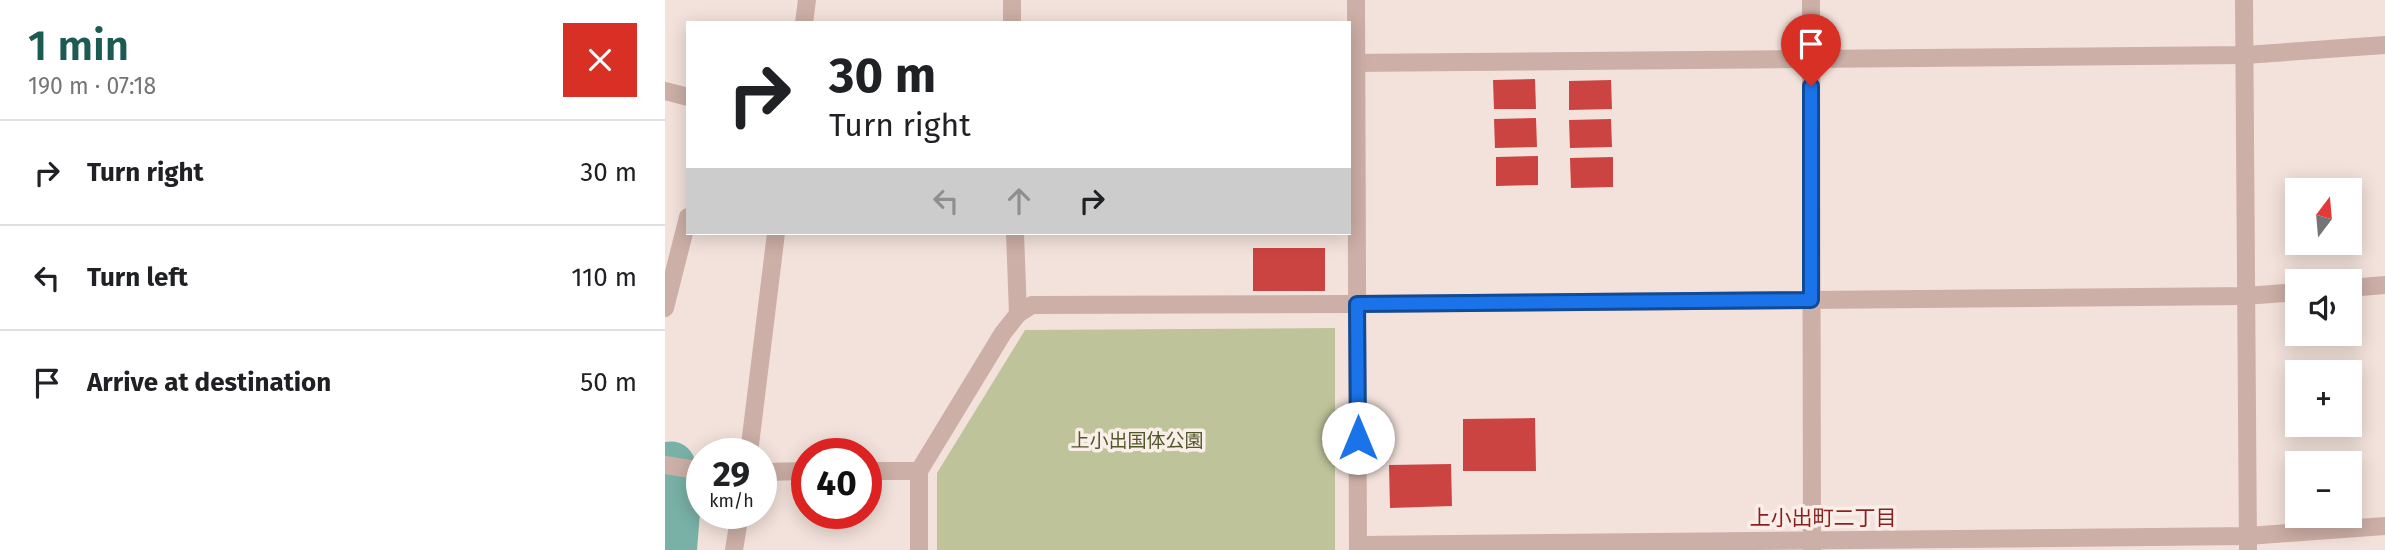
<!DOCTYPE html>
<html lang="en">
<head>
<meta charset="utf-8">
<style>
	:root { --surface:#fff; --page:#f2f2f2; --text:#202124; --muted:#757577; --line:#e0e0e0; --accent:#1b5b51 }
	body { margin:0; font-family:"Fira Sans","Noto Sans JP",sans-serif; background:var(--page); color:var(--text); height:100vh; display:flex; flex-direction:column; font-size:26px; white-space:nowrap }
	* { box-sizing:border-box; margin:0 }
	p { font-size:23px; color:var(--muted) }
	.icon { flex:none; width:38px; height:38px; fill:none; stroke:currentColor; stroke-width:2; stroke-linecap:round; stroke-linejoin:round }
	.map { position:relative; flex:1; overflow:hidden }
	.details { display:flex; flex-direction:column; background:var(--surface); width:665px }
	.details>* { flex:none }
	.hud { position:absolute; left:21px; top:21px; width:665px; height:214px; border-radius:0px; box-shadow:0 4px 18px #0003; background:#fff; color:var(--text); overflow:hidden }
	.needle { width:46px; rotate:16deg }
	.fabs { position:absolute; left:1620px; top:178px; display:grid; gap:14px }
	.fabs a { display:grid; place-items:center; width:77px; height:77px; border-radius:0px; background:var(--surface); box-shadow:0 4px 18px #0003; font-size:35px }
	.speed { position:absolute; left:21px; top:438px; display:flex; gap:14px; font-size:35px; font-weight:700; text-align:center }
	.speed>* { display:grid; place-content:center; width:91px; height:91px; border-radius:50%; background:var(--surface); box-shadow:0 4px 18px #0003; line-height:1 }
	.speed small { font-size:18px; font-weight:400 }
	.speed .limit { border:10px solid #d22; background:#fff; color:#111 }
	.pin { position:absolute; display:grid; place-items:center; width:60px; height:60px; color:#fff; margin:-72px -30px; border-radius:50% 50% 50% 0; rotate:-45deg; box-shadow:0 0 7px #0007 }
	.pin .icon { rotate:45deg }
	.me { position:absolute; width:77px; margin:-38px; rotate:0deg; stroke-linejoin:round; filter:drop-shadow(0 0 5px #0008) }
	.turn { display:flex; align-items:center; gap:24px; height:147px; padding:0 28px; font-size:32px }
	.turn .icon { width:91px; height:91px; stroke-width:2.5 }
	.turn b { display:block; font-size:49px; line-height:60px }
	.lanes { display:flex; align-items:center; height:66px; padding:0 28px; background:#0003; justify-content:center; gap:35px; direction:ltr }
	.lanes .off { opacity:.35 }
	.round { display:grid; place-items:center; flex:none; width:74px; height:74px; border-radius:0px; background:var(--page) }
	.headline { display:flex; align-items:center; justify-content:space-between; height:119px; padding:0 28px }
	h1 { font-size:42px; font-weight:600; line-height:52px; color:var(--accent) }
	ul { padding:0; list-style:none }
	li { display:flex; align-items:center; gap:21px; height:105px; padding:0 28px; border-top:2px solid var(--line) }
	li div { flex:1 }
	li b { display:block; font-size:26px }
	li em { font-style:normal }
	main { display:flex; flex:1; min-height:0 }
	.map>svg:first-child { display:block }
	.green { fill:#bec39a }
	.water { fill:#79b1a7 }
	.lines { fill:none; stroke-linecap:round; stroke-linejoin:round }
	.river { stroke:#79b1a7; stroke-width:49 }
	.building { fill:#cb4441 }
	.pedestrian { stroke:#ccafa6; stroke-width:18 }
	.minor { stroke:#ccafa6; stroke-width:18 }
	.tertiary { stroke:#ccafa6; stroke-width:18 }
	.route-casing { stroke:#114b97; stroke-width:18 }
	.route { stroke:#1a73e8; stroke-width:12 }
	.labels { text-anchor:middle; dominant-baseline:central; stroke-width:7; stroke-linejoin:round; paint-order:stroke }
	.park-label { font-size:19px; fill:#50572a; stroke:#faeee8 }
	.neighbourhood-label { font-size:21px; fill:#8a1f1d; stroke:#faeee8 }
</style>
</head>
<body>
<main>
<section class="details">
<div class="headline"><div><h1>1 min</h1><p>190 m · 07:18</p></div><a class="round" style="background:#d93025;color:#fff"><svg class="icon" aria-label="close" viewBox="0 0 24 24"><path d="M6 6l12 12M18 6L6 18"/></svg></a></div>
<ul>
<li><svg class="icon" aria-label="right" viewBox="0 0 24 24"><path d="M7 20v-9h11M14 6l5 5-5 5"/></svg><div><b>Turn right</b></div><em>30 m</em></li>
<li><svg class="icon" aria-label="left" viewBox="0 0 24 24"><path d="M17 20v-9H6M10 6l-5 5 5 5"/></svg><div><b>Turn left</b></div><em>110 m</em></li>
<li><svg class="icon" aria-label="arrive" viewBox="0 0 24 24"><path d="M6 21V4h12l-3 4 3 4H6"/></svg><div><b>Arrive at destination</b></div><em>50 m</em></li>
</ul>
</section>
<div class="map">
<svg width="1720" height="550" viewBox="0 0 1720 550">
	<rect width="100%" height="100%" fill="#f3e2db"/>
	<polygon class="green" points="670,328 670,550 272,550 272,473 360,330"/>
	<polygon class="water" points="0,483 37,487 32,550 0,550"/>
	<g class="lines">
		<polyline class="river" points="0,501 6,466"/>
	</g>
	<g class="building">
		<polygon points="870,79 871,109 829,109 828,80"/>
		<polygon points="946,80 947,109 904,110 904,81"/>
		<polygon points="871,118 872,147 830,148 829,119"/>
		<polygon points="946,119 947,147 905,148 904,120"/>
		<polygon points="873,156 873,185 831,186 831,157"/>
		<polygon points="948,157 948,187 906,188 905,158"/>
		<rect x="588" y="248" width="72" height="43"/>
		<polygon points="870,418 871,471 798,471 798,419"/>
		<polygon points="786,464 787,506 725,508 724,465"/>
	</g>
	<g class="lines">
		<polyline class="pedestrian" points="0,91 23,97"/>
		<g class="minor">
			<polyline points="1146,0 1147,550"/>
			<polyline points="1579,0 1583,550"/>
			<polyline points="347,23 347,0"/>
			<polyline points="684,63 1580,55 1720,45"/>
			<polyline points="1685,288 1720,285"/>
			<polyline points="353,314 367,305 693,304 1580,296 1633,292"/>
			<polyline points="0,465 37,471"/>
			<polyline points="201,471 254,471"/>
			<polyline points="96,472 142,471"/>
			<polyline points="693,545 1583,536 1720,526"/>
			<polyline points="254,550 254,471 338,333 353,314 350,233"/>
		</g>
		<g class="tertiary">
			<polyline points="691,0 693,550"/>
			<polyline points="139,23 142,0"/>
			<polyline points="0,308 23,217"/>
			<polyline points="84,453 111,233"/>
			<polyline points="69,550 75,513"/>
		</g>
	</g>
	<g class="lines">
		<defs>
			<polyline id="route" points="693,438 692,304 1146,300 1146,86"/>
		</defs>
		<use href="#route" class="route-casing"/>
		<use href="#route" class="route"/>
	</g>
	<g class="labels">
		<g class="park-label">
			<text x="472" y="440">上小出国体公園</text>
		</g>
		<g class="neighbourhood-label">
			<text x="1158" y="518">上小出町二丁目</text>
		</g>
	</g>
</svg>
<div class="fabs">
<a><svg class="needle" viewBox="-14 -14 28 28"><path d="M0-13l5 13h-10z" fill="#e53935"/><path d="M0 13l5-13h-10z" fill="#757577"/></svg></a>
<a><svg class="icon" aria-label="sound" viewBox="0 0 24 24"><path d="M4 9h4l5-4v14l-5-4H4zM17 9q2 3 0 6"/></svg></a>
<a>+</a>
<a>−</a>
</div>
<div class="speed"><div>29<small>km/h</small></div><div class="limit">40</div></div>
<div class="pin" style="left:1146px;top:86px;background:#d93025"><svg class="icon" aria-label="arrive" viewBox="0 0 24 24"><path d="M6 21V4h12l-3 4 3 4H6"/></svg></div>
<svg class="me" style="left:693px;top:438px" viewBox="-20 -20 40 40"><circle r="19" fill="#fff"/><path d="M0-13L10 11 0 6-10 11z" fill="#1a73e8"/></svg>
<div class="hud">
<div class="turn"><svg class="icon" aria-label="right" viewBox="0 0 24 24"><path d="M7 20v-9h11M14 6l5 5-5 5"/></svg><div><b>30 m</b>Turn right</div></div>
<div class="lanes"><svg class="icon off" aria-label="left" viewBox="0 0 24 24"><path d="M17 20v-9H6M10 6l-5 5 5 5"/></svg><svg class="icon off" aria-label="ahead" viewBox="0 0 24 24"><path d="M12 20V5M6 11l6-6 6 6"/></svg><svg class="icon" aria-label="right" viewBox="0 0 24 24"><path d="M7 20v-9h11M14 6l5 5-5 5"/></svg></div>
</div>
</div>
</main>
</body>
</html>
